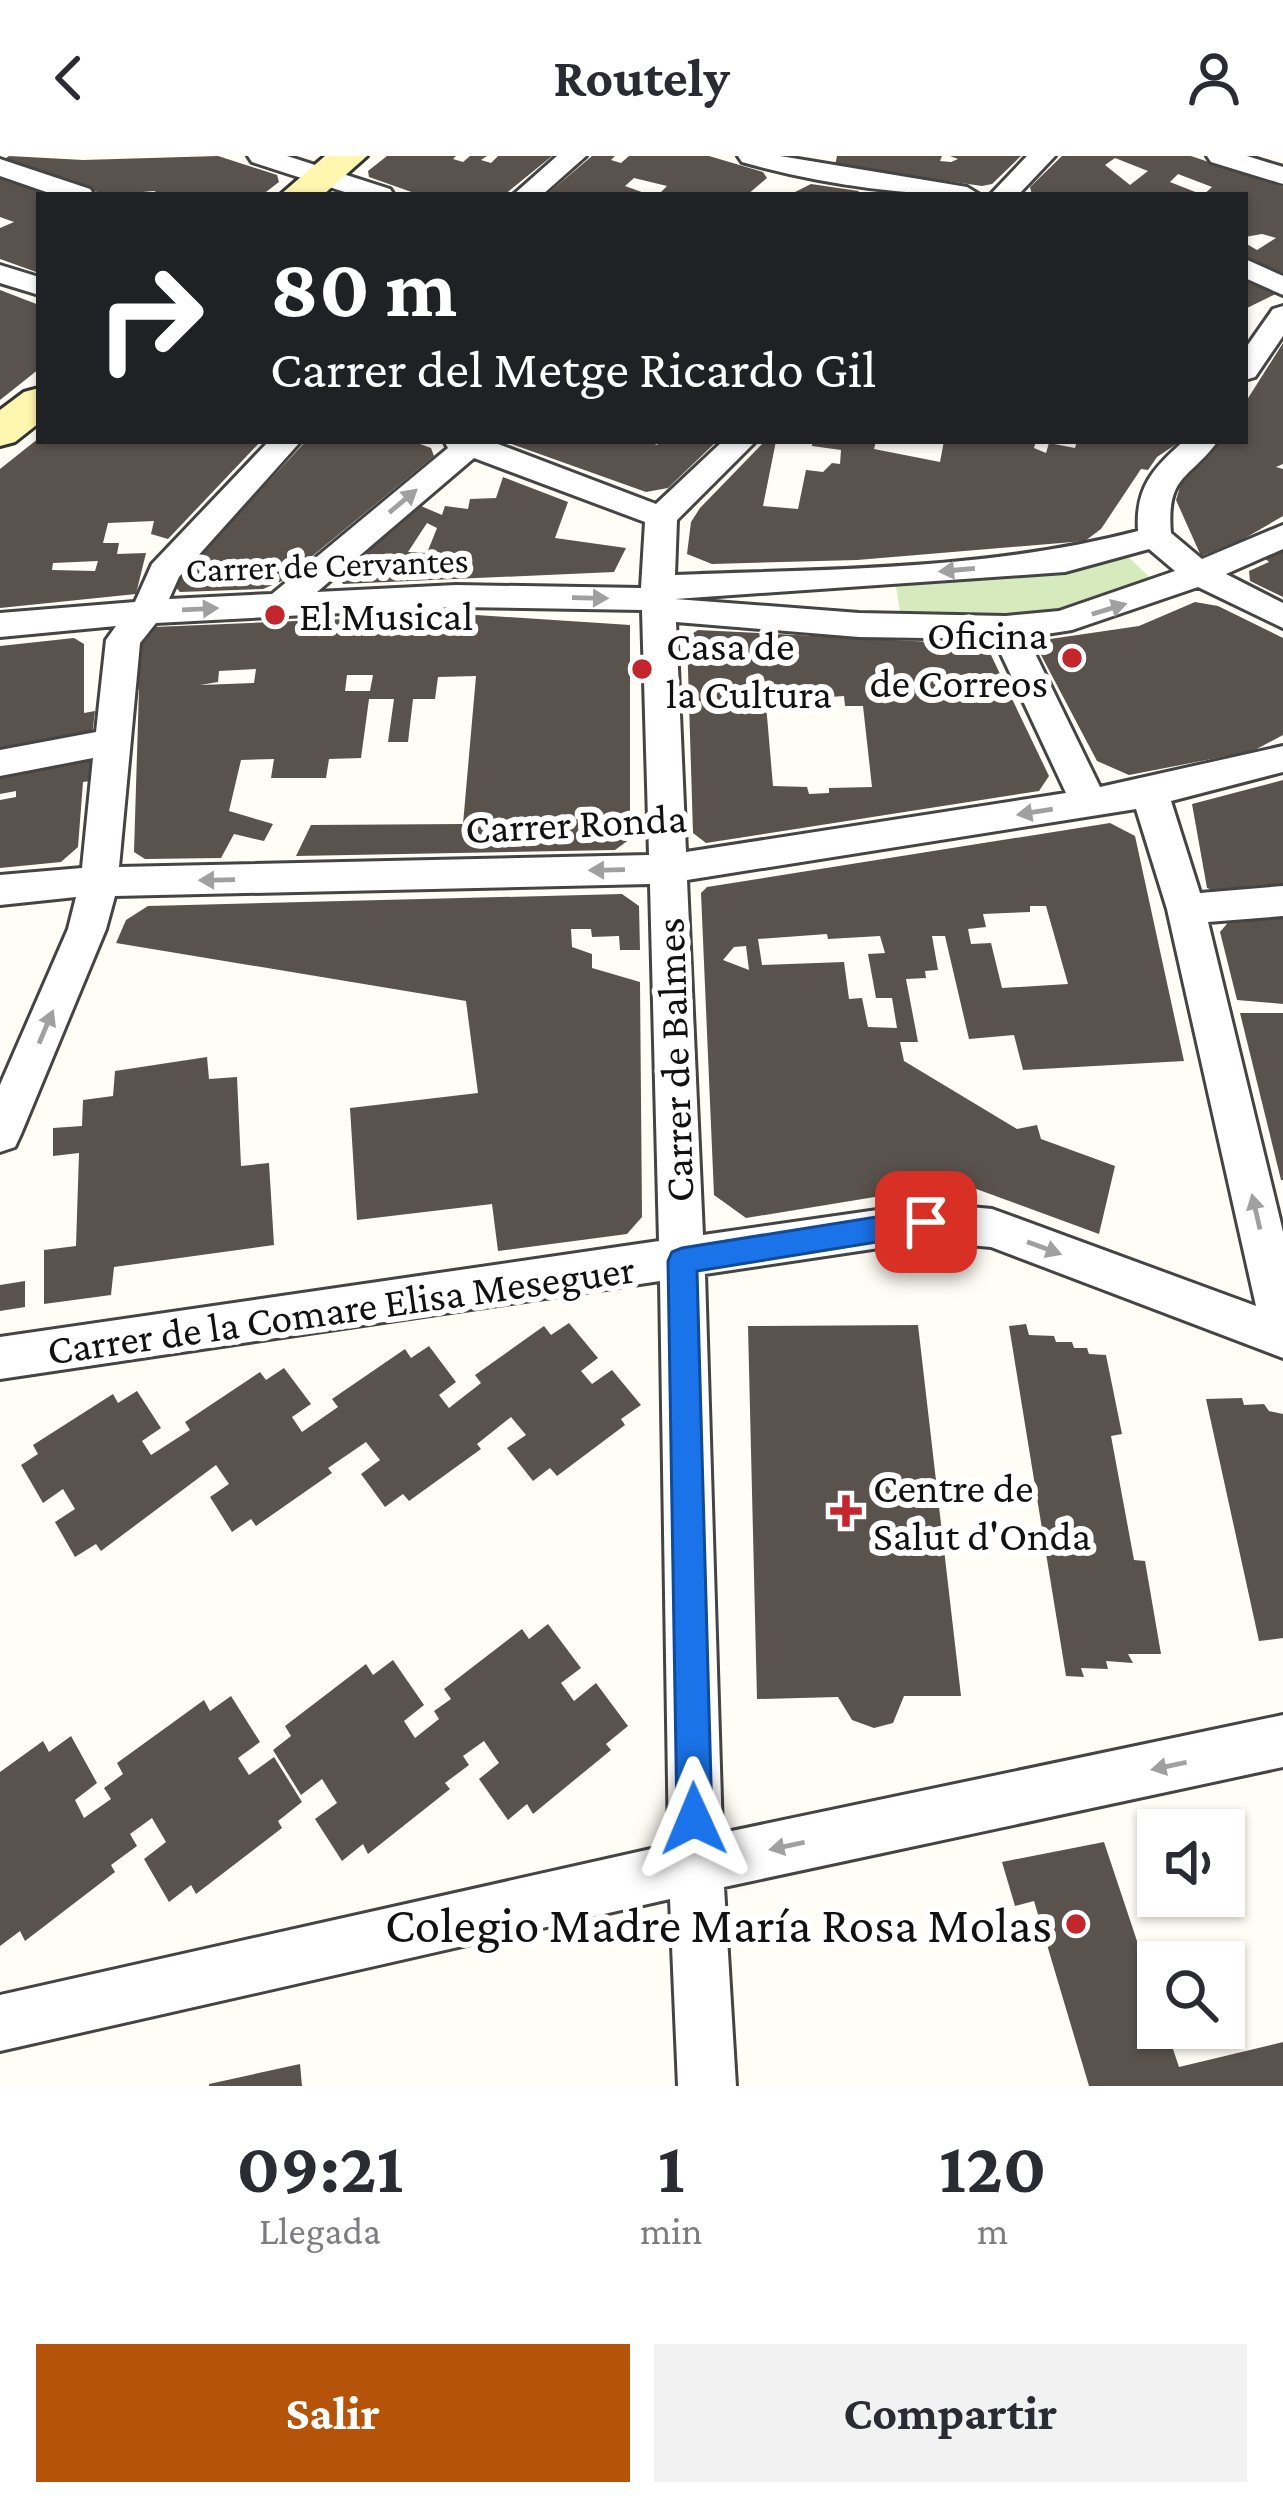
<!DOCTYPE html>
<html lang="es">
<head>
<meta charset="utf-8">
<style>
	:root { --surface:#fff; --page:#f2f2f3; --text:#2b2b33; --muted:#7c7c81; --accent:#b45309 }
	body { margin:0; font-family:"Crimson Pro",serif; background:var(--page); color:var(--text); height:100vh; display:flex; flex-direction:column; font-size:45px; white-space:nowrap }
	* { box-sizing:border-box; margin:0 }
	p { font-size:39px; color:var(--muted) }
	.icon { flex:none; width:66px; height:66px; fill:none; stroke:currentColor; stroke-width:2; stroke-linecap:round; stroke-linejoin:round }
	.map { position:relative; height:1930px; overflow:hidden }
	.drawer { display:flex; flex-direction:column; background:var(--surface); flex:1 }
	.drawer>* { flex:none }
	.guide { position:absolute; left:36px; top:36px; width:1212px; height:252px; border-radius:0px; box-shadow:0 3px 9px #0004; background:#202124; color:#fff; overflow:hidden }
	.tools { position:absolute; left:1137px; top:1653px; display:grid; gap:24px }
	.tools a { display:grid; place-items:center; width:108px; height:108px; border-radius:0px; background:var(--surface); box-shadow:0 3px 9px #0004; font-size:60px }
	.pin { position:absolute; display:grid; place-items:center; width:102px; height:102px; color:#fff; margin:-51px; border-radius:24px; box-shadow:0 6px 18px #0006 }
	.me { position:absolute; width:132px; margin:-66px; rotate:359deg; stroke-linejoin:round; filter:drop-shadow(0 0 9px #0008) }
	.turn { display:flex; align-items:center; gap:42px; height:252px; padding:0 36px; font-size:54px }
	.turn .icon { width:156px; height:156px; stroke-width:2.5 }
	.turn b { display:block; font-size:84px; line-height:102px }
	.eta { display:flex; justify-content:space-evenly; align-items:center; height:204px; text-align:center }
	.eta b { font-size:72px; font-weight:700; line-height:84px }
	.action { display:flex; gap:24px; margin-top:auto; padding:24px 36px }
	.action a { flex:1; height:138px; border-radius:0px; background:var(--accent); color:#fff; font-size:48px; font-weight:700; line-height:138px; text-align:center }
	.action a+a { background:var(--page); color:var(--text) }
	header { display:flex; justify-content:space-between; align-items:center; height:156px; padding:0 36px; background:var(--surface); font-size:54px; font-weight:700 }
	.map>svg:first-child { display:block }
	.green { fill:#d5ebbd }
	.building { fill:#5a524d; fill-rule:evenodd }
	.lines { fill:none; stroke-linecap:round; stroke-linejoin:round }
	.street-casing { stroke:#444; stroke-width:6 }
	.secondary-casing { stroke:#333; stroke-width:6 }
	.street { fill:#fff; fill-rule:evenodd }
	.secondary { fill:#fff6b0; fill-rule:evenodd }
	.oneway { fill:#a0a0a0 }
	.route { fill:#1a73e8; stroke:#114b97; stroke-width:3 }
	.poi-dot { fill:#c4262e; stroke:#fff; stroke-width:4.5 }
	.labels { text-anchor:middle; dominant-baseline:central; stroke-width:12; stroke-linejoin:round; paint-order:stroke }
	.far-street-label { font-size:36px; fill:#111; stroke:#fff }
	.poi-label { font-size:42px; fill:#111; stroke:#fff; text-anchor:start }
	.street-label { font-size:42px; fill:#111; stroke:#fff }
	.near-poi-label { font-size:51px; fill:#111; stroke:#fff; text-anchor:end }
</style>
</head>
<body>
<header><svg class="icon" aria-label="back" viewBox="0 0 24 24"><path d="M15 5l-7 7 7 7"/></svg>Routely<svg class="icon" aria-label="person" viewBox="0 0 24 24"><circle cx="12" cy="8" r="4"/><path d="M4 21q1-7 8-7t8 7"/></svg></header>
<div class="map">
<svg width="1283" height="1930" viewBox="0 0 1283 1930">
	<rect width="100%" height="100%" fill="#fffdf5"/>
	<path class="green" d="M1124,397L1156,427C1059,464 1003,463 901,461L895,425Z"/>
	<g class="building">
		<polygon points="9,0 83,4 218,0 277,19 279,26 262,39 162,39 154,35 106,39 3,4"/>
		<polygon points="387,0 456,0 453,3 463,6 470,0 487,0 481,4 491,7 498,0 552,0 504,39 420,39 369,21 368,15"/>
		<polygon points="592,0 615,0 611,4 621,7 629,0 709,0 763,16 767,22 747,39 658,39 667,30 634,22 625,30 650,39 546,39"/>
		<polygon points="837,0 942,0 940,5 951,6 958,3 950,0 1021,0 992,28 982,30 835,9"/>
		<path d="M1062,0H1191L1283,31V127L1245,107V87L1257,94L1276,82L1262,78L1245,81V39H1203L1212,31L1178,18L1170,26L1203,39H1032L1030,31ZM1115,2L1148,15L1130,29L1105,9Z"/>
		<polygon points="0,20 53,38 39,39 39,117 0,103 0,72 14,66 0,61"/>
		<polygon points="811,28 859,35 855,39 789,39"/>
		<polygon points="1245,115 1282,135 1245,153"/>
		<polygon points="0,134 39,149 39,213 0,244"/>
		<polygon points="1283,187 1283,308 1276,311 1283,313 1283,360 1240,385 1201,400 1176,344 1185,315 1220,285 1245,285 1245,247"/>
		<path d="M39,282V285H261L168,383L151,378L154,365L108,367L103,387H119L117,398L146,397L136,438L0,452V313ZM98,405L95,415L52,414L53,407Z"/>
		<polygon points="306,285 412,285 431,292 434,300 282,425 263,433 180,436 173,428"/>
		<polygon points="503,285 647,285 657,289 661,285 717,285 668,332 646,336"/>
		<polygon points="765,285 776,285 763,350 798,353 806,314 823,316 832,307 840,308 841,294 812,290 812,285 876,285 874,293 940,306 944,285 1036,285 1034,292 1046,297 1049,287 1075,292 1077,285 1181,285 1157,301 1148,314 1141,313 1101,373 1085,385 857,404 712,408 687,398 691,366 700,352"/>
		<path d="M503,321L568,346L555,382L626,392L614,416L343,428L337,419L421,350L442,359L445,350L468,353L470,343L496,342ZM427,367L437,372L427,397L408,396Z"/>
		<polygon points="1283,389 1283,441 1250,425 1249,415 1269,406 1261,399"/>
		<polygon points="1195,446 1218,450 1283,482 1283,579 1253,595 1129,619 1097,605 1041,499 1050,483 1139,470"/>
		<path d="M461,458L630,469V683L615,694L296,700L311,669L463,668L476,520L438,521L435,543H413L408,586H388L394,543H369L361,602L329,603L326,622H271L274,603L241,604L229,655L273,668L264,685L234,678L221,702L145,703L134,696L139,533H130L137,483L154,471ZM256,513L254,527L200,529L218,526L219,515ZM347,519H373L370,535H345Z"/>
		<path d="M698,474L972,488L990,497L1049,620L1039,635L706,687L693,677L687,481ZM819,536L821,551H830V541L844,540L845,550H863L872,631L829,632V637L809,638L807,631L773,630L765,537Z"/>
		<polygon points="74,482 84,488 84,557 95,555 92,580 0,599 0,490"/>
		<polygon points="92,598 90,625 83,626 78,691 61,706 0,712 0,644 16,641 16,635 0,638 0,615"/>
		<polygon points="1283,624 1283,731 1217,736 1207,732 1192,648"/>
		<path d="M1110,667L1135,680L1184,905L1023,914L1014,879L969,883L945,780H932L938,814L925,815L926,822L906,823L918,886H900L904,905L1017,973L1037,969L1041,983L1115,1010L1099,1078L960,1027L746,1062L714,1039L701,737L707,731ZM1030,750H1046L1068,828L1002,832L991,787L971,788L968,773L986,771L983,758L1030,756ZM827,778L828,783L880,780L885,797L868,798L876,842H892L897,872L868,871L862,842L849,843L844,806L762,809L758,783ZM746,790L749,814L723,804L734,791Z"/>
		<polygon points="622,738 639,750 640,794 620,794 619,780 592,781 591,773 571,773 572,791 592,798 592,812 640,826 642,1061 627,1078 498,1095 492,1048 357,1064 350,952 478,937 466,845 116,787 126,764 148,750"/>
		<polygon points="1283,758 1283,848 1237,844 1220,776 1231,763"/>
		<polygon points="1240,857 1283,857 1283,1024 1281,1024"/>
		<polygon points="207,901 209,923 237,921 241,1010 269,1007 274,1089 114,1111 111,1139 44,1148 44,1094 76,1090 79,997 53,1000 53,972 82,970 83,944 113,940 115,915"/>
		<polygon points="25,1125 25,1151 0,1155 0,1129"/>
		<polygon points="569,1167 598,1202 581,1215 592,1228 612,1214 641,1249 621,1263 625,1269 557,1320 550,1312 533,1325 507,1292 526,1279 511,1261 477,1288 481,1293 409,1345 403,1338 385,1351 361,1318 380,1304 366,1286 328,1312 332,1317 256,1370 251,1363 232,1376 210,1341 229,1328 216,1309 101,1395 96,1388 75,1401 55,1366 75,1353 63,1333 43,1347 21,1309 38,1298 33,1289 113,1238 118,1247 137,1235 161,1272 142,1285 151,1299 190,1274 185,1266 260,1216 266,1224 284,1212 311,1248 292,1261 302,1276 338,1251 332,1243 405,1193 411,1202 429,1190 456,1226 439,1239 449,1252 481,1227 475,1219 544,1170 551,1179"/>
		<polygon points="1026,1168 1029,1179 1054,1180 1056,1186 1072,1186 1074,1192 1087,1192 1089,1198 1106,1199 1122,1278 1111,1280 1134,1404 1145,1405 1161,1498 1128,1498 1133,1507 1106,1505 1108,1513 1081,1512 1084,1521 1066,1520 1009,1170"/>
		<polygon points="918,1169 961,1540 904,1540 893,1567 874,1572 852,1564 838,1541 757,1543 748,1170"/>
		<polygon points="1242,1242 1244,1249 1264,1248 1269,1255 1283,1258 1283,1482 1259,1485 1206,1243"/>
		<polygon points="548,1468 581,1512 561,1527 574,1545 596,1527 628,1570 606,1588 611,1594 533,1658 527,1648 508,1664 479,1623 499,1607 484,1585 463,1600 469,1609 445,1627 450,1633 368,1698 363,1688 342,1705 315,1663 337,1647 322,1623 301,1639 273,1594 291,1580 285,1570 366,1508 373,1519 393,1504 424,1549 404,1565 415,1582 439,1563 434,1555 451,1543 444,1533 522,1473 529,1483"/>
		<polygon points="231,1540 260,1586 238,1602 249,1619 274,1601 302,1646 278,1665 282,1672 196,1738 191,1729 169,1746 144,1703 166,1686 152,1662 130,1678 137,1690 111,1709 115,1716 25,1785 20,1775 0,1790 0,1616 43,1585 49,1596 71,1580 97,1627 75,1644 84,1662 111,1643 104,1632 123,1618 117,1607 204,1544 210,1555"/>
		<polygon points="1104,1686 1158,1848 1158,1872 1166,1872 1179,1911 1283,1886 1283,1930 1089,1930 1034,1745 1015,1750 1002,1706"/>
		<polygon points="300,1908 302,1930 209,1930 209,1928"/>
	</g>
	<g class="lines">
		<defs>
			<g id="street">
				<polygon points="248,0 287,0 390,33 394,39 354,39 252,6"/>
				<polygon points="557,0 586,0 542,39 513,39"/>
				<path d="M738,0H780L967,31L980,39C899,39 820,28 742,6Z"/>
				<polygon points="1027,0 1055,0 1018,39 990,39"/>
				<polygon points="1207,0 1247,0 1283,11 1283,28 1211,6"/>
				<polygon points="0,3 90,33 94,39 55,39 0,20"/>
				<polygon points="1245,103 1283,120 1283,139 1245,122"/>
				<polygon points="0,109 39,121 39,139 0,127"/>
				<polygon points="1283,150 1283,180 1255,221 1245,224 1245,193 1273,153"/>
				<path d="M269,285H301L179,421L169,443L272,438L448,292L444,285H490L656,348L723,285H756L677,364L675,419C829,413 989,414 1138,375C1135,332 1153,312 1184,285H1218C1189,324 1166,319 1171,377L1202,403L1283,369V393L1226,418L1283,447V472L1198,431L1072,474L1027,481L1100,631L1283,590V616L1171,645L1200,737L1283,730V760L1208,766L1283,1076V1202L991,1091L926,1085L705,1118L722,1677L1283,1559V1611L724,1731L736,1930H678L670,1743L0,1895V1839L669,1689L660,1125L0,1223V1181L659,1085L650,728L115,740L106,773L21,978L15,991L0,996V929L68,773L76,741L0,749V719L82,712L93,602L0,620V594L96,576L106,484L116,470L0,481V457L135,446L152,408ZM474,302L645,366L641,432L456,429L317,436ZM1149,393L1175,415L1059,455L1006,460L859,457L675,443L1065,416ZM456,451L642,454L649,699L119,711L140,487L156,467ZM676,466L859,481L994,483L1066,637L686,696ZM1136,653L1167,753L1256,1150L992,1053L926,1047L703,1079L687,724Z"/>
			</g>
			<g id="secondary">
				<polygon points="325,0 367,0 323,39 280,39"/>
				<polygon points="39,232 39,267 15,286 0,290 0,254 24,236"/>
			</g>
		</defs>
		<use href="#street" class="street-casing"/>
		<use href="#secondary" class="secondary-casing"/>
		<use href="#street" class="street"/>
		<use href="#secondary" class="secondary"/>
	</g>
	<defs><path id="oneway-solid" d="M-6-.8H1V-3.2L6.5 0L1 3.2V.8H-6Z" transform="scale(3)"/></defs>
	<g class="oneway">
		<use href="#oneway-solid" transform="translate(403 345) rotate(-40)"/>
		<use href="#oneway-solid" transform="translate(957 414) rotate(175)"/>
		<use href="#oneway-solid" transform="translate(590 442) rotate(1)"/>
		<use href="#oneway-solid" transform="translate(200 453) rotate(-3)"/>
		<use href="#oneway-solid" transform="translate(1109 453) rotate(-17)"/>
		<use href="#oneway-solid" transform="translate(1035 656) rotate(171)"/>
		<use href="#oneway-solid" transform="translate(607 714) rotate(179)"/>
		<use href="#oneway-solid" transform="translate(217 724) rotate(179)"/>
		<use href="#oneway-solid" transform="translate(46 871) rotate(-67)"/>
		<use href="#oneway-solid" transform="translate(1256 1056) rotate(-103)"/>
		<use href="#oneway-solid" transform="translate(1044 1092) rotate(20)"/>
		<use href="#oneway-solid" transform="translate(1169 1610) rotate(168)"/>
		<use href="#oneway-solid" transform="translate(787 1690) rotate(168)"/>
	</g>
	<polygon class="route" points="926,1053 936,1057 940,1066 936,1074 926,1078 697,1115 712,1663 707,1675 694,1681 682,1675 677,1663 668,1105 672,1096 682,1092"/>
	<g class="poi-dot">
		<circle cx="275" cy="459" r="12"/>
		<circle cx="1072" cy="502" r="12"/>
		<circle cx="642" cy="513" r="12"/>
		<path d="M840 1337h12v12h12v12h-12v12h-12v-12h-12v-12h12z"/>
		<circle cx="1076" cy="1768" r="12"/>
	</g>
	<g class="labels">
		<g class="far-street-label">
			<text transform="translate(327 409) rotate(-2)">Carrer de Cervantes</text>
		</g>
		<g class="poi-label">
			<text x="299" y="459">El Musical</text>
			<text x="1048" y="478" text-anchor="end">Oficina<tspan x="1048" dy="48">de Correos</tspan></text>
			<text x="666" y="489">Casa de<tspan x="666" dy="48">la Cultura</tspan></text>
			<text x="873" y="1331">Centre de<tspan x="873" dy="48">Salut d'Onda</tspan></text>
		</g>
		<g class="street-label">
			<text transform="translate(576 667) rotate(-3)">Carrer Ronda</text>
			<text transform="translate(674 904) rotate(-92)">Carrer de Balmes</text>
			<text transform="translate(341 1153) rotate(-8)">Carrer de la Comare Elisa Meseguer</text>
		</g>
		<g class="near-poi-label">
			<text x="1052" y="1768">Colegio Madre María Rosa Molas</text>
		</g>
	</g>
</svg>
<div class="tools">
<a><svg class="icon" aria-label="sound" viewBox="0 0 24 24"><path d="M4 9h4l5-4v14l-5-4H4zM17 9q2 3 0 6"/></svg></a>
<a><svg class="icon" aria-label="search" viewBox="0 0 24 24"><circle cx="10" cy="10" r="6"/><path d="M15 15l6 6"/></svg></a>
</div>
<div class="pin" style="left:926px;top:1066px;background:#d93025"><svg class="icon" aria-label="arrive" viewBox="0 0 24 24"><path d="M6 21V4h12l-3 4 3 4H6"/></svg></div>
<svg class="me" style="left:694px;top:1663px" viewBox="-20 -20 40 40"><path d="M0-17L14 15 0 8-14 15z" fill="#1a73e8" stroke="#fff" stroke-width="4"/></svg>
<div class="guide">
<div class="turn"><svg class="icon" aria-label="right" viewBox="0 0 24 24"><path d="M7 20v-9h11M14 6l5 5-5 5"/></svg><div><b>80 m</b>Carrer del Metge Ricardo Gil</div></div>
</div>
</div>
<section class="drawer">
<div class="eta">
<div><b>09:21</b><p>Llegada</p></div>
<div><b>1</b><p>min</p></div>
<div><b>120</b><p>m</p></div>
</div>
<div class="action"><a>Salir</a><a>Compartir</a></div>
</section>
</body>
</html>
